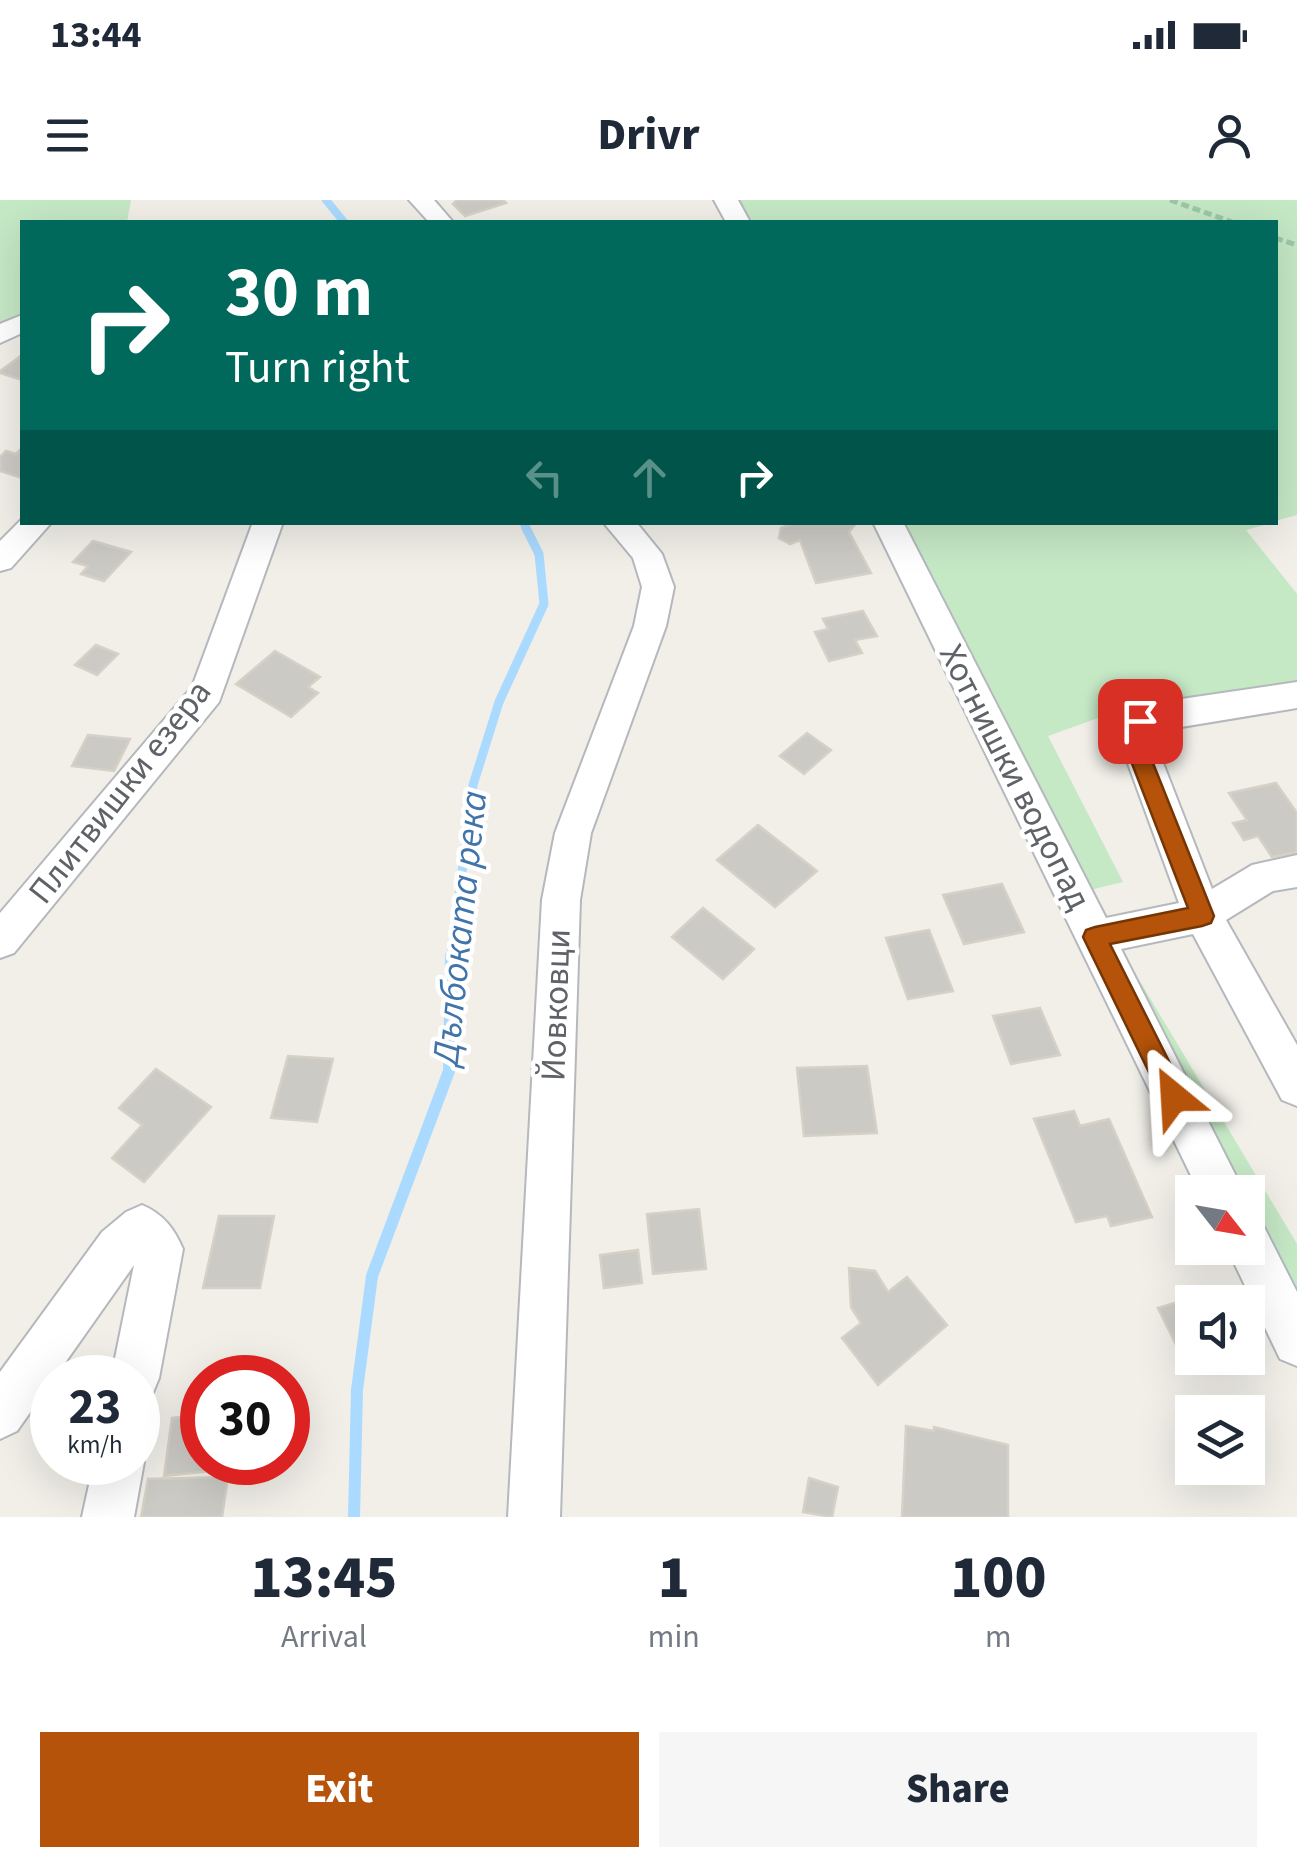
<!DOCTYPE html>
<html lang="en">
<head>
<meta charset="utf-8">
<style>
	:root { --surface:#fff; --page:#f6f6f7; --text:#1f2937; --muted:#747a83; --accent:#b45309 }
	body { margin:0; font-family:"Source Sans 3",sans-serif; background:var(--page); color:var(--text); height:100vh; display:flex; flex-direction:column; font-size:38px; white-space:nowrap }
	* { box-sizing:border-box; margin:0 }
	p { font-size:32px; color:var(--muted) }
	.icon { flex:none; width:55px; height:55px; fill:none; stroke:currentColor; stroke-width:2; stroke-linecap:round; stroke-linejoin:round }
	.map { position:relative; height:1317px; overflow:hidden }
	.details { display:flex; flex-direction:column; background:var(--surface); flex:1 }
	.details>* { flex:none }
	.guide { position:absolute; left:20px; top:20px; width:1258px; height:305px; border-radius:0px; box-shadow:0 10px 40px #0002; background:#00695c; color:#fff; overflow:hidden }
	.needle { width:65px; rotate:121deg }
	.tools { position:absolute; left:1175px; top:975px; display:grid; gap:20px }
	.tools a { display:grid; place-items:center; width:90px; height:90px; border-radius:0px; background:var(--surface); box-shadow:0 10px 40px #0002; font-size:50px }
	.speed { position:absolute; left:30px; top:1155px; display:flex; gap:20px; font-size:50px; font-weight:700; text-align:center }
	.speed>* { display:grid; place-content:center; width:130px; height:130px; border-radius:50%; background:var(--surface); box-shadow:0 10px 40px #0002; line-height:1 }
	.speed small { font-size:25px; font-weight:400 }
	.speed .limit { border:15px solid #d22; background:#fff; color:#111 }
	.pin { position:absolute; display:grid; place-items:center; width:85px; height:85px; color:#fff; margin:-42px; border-radius:20px; box-shadow:0 5px 15px #0006 }
	.me { position:absolute; width:110px; margin:-55px; rotate:333deg; stroke-linejoin:round; filter:drop-shadow(0 0 8px #0008) }
	.turn { display:flex; align-items:center; gap:35px; height:210px; padding:0 40px; font-size:45px }
	.turn .icon { width:130px; height:130px; stroke-width:2.5 }
	.turn b { display:block; font-size:70px; line-height:85px }
	.lanes { display:flex; align-items:center; height:95px; padding:0 40px; background:#0003; justify-content:center; gap:50px; direction:ltr }
	.lanes .off { opacity:.35 }
	.eta { display:flex; justify-content:space-evenly; align-items:center; height:170px; text-align:center }
	.eta b { font-size:60px; font-weight:800; line-height:70px }
	.cta { display:flex; gap:20px; margin-top:auto; padding:20px 40px }
	.cta a { flex:1; height:115px; border-radius:0px; background:var(--accent); color:#fff; font-size:40px; font-weight:800; line-height:115px; text-align:center }
	.cta a+a { background:var(--page); color:var(--text) }
	.status { display:flex; justify-content:space-between; align-items:center; height:70px; padding:0 50px; background:var(--surface); direction:ltr }
	.status svg { height:28px; fill:currentColor }
	header { display:flex; justify-content:space-between; align-items:center; height:130px; padding:0 40px; background:var(--surface); font-size:45px; font-weight:800 }
	.map>svg:first-child { display:block }
	.green { fill:#c5e8c5 }
	.lines { fill:none; stroke-linecap:round; stroke-linejoin:round }
	.stream-far2 { stroke:#aadaff; stroke-width:8 }
	.stream-far1 { stroke:#aadaff; stroke-width:9 }
	.stream { stroke:#aadaff; stroke-width:12 }
	.building { fill:#cccac5; stroke:#d6d1c6; stroke-width:2.5 }
	.minor-casing { stroke:#b5b8bc; stroke-width:4 }
	.path { stroke:#9cc7a9; stroke-width:5; stroke-dasharray:8 4; stroke-linecap:butt }
	.minor { fill:#fff; fill-rule:evenodd }
	.route { fill:#b45309; stroke:#753606; stroke-width:2.5 }
	.labels { text-anchor:middle; dominant-baseline:central; stroke-width:9; stroke-linejoin:round; paint-order:stroke }
	.street-label { font-size:35px; fill:#5f6368; stroke:#fff }
	.water-label { font-size:38px; font-style:italic; fill:#4174aa; stroke:#fff }
</style>
</head>
<body>
<div class="status"><b>13:44</b><svg viewBox="0 0 49 12"><path d="M0 12V9h3v3zM5 12V6h3v6zM10 12V3h3v9zM15 12V0h3v12zM26 1h20v11H26zM47 4h2v5h-2z"/></svg></div>
<header><svg class="icon" aria-label="menu" viewBox="0 0 24 24"><path d="M4 6h16M4 12h16M4 18h16"/></svg>Drivr<svg class="icon" aria-label="person" viewBox="0 0 24 24"><circle cx="12" cy="8" r="4"/><path d="M4 21q1-7 8-7t8 7"/></svg></header>
<div class="map">
<svg width="1297" height="1317" viewBox="0 0 1297 1317">
	<rect width="100%" height="100%" fill="#f1efe8"/>
	<g class="green">
		<polygon points="0,0 131,0 127,22 22,22 22,123 0,135"/>
		<polygon points="726,0 1297,0 1297,315 1275,321 1275,22 738,22"/>
		<polygon points="887,323 1271,323 1246,330 1297,394 1297,490 1109,514 1048,536 1123,682 1086,691 1297,1044 1297,1142 1248,1043 1248,992 1222,992"/>
	</g>
	<g class="lines">
		<g class="stream-far2">
			<polyline points="326,0 344,22"/>
			<polyline points="523,322 527,330"/>
		</g>
		<polyline class="stream-far1" points="451,759 473,585 499,502 544,404 539,354 526,328"/>
		<polyline class="stream" points="354,1317 357,1190 372,1076 449,871 451,756"/>
	</g>
	<g class="building">
		<polygon points="457,0 503,0 506,3 465,16 453,4"/>
		<polygon points="22,155 22,180 0,173 0,171"/>
		<polygon points="22,248 22,278 0,271 0,257 6,251 16,254"/>
		<polygon points="797,322 857,322 849,332 871,373 816,383 800,340 790,344 779,338 781,328"/>
		<polygon points="93,341 131,352 104,381 81,374 88,366 73,362"/>
		<polygon points="863,411 877,436 855,440 862,453 829,461 815,432 828,429 823,419"/>
		<polygon points="96,445 118,454 97,475 75,465"/>
		<polygon points="275,451 320,477 308,487 318,493 291,517 236,484"/>
		<polygon points="807,533 831,550 804,574 780,556"/>
		<polygon points="88,535 130,539 114,571 72,566"/>
		<polygon points="1276,583 1297,613 1297,652 1272,657 1258,636 1244,640 1233,623 1247,620 1229,593"/>
		<polygon points="758,625 817,671 775,707 717,660"/>
		<polygon points="1002,684 1024,732 964,744 943,695"/>
		<polygon points="703,708 754,749 723,779 672,737"/>
		<polygon points="929,730 953,791 908,799 886,738"/>
		<polygon points="1040,808 1060,855 1011,864 993,816"/>
		<polygon points="288,856 333,859 317,922 271,918"/>
		<polygon points="867,866 877,933 804,936 797,868"/>
		<polygon points="156,869 211,907 144,982 112,958 142,925 119,908"/>
		<polygon points="1074,911 1080,926 1109,919 1152,1017 1111,1026 1107,1016 1076,1022 1034,919"/>
		<polygon points="699,1009 706,1069 653,1074 647,1014"/>
		<polygon points="219,1016 274,1016 260,1088 203,1088"/>
		<polygon points="638,1050 642,1083 604,1088 600,1055"/>
		<polygon points="849,1068 875,1071 888,1092 907,1077 947,1125 878,1185 842,1138 861,1123 851,1107"/>
		<polygon points="1215,1091 1221,1102 1192,1102 1192,1158 1232,1158 1189,1171 1158,1108"/>
		<polygon points="202,1215 202,1262 210,1262 209,1271 164,1276 172,1218"/>
		<polygon points="906,1226 934,1231 934,1227 1008,1245 1008,1317 902,1317"/>
		<polygon points="228,1277 222,1317 141,1317 148,1279"/>
		<polygon points="809,1278 838,1287 832,1317 803,1312"/>
	</g>
	<g class="lines">
		<defs>
			<g id="minor">
				<polygon points="409,0 434,0 453,22 429,22"/>
				<polygon points="714,0 738,0 750,22 726,22"/>
				<polygon points="22,115 22,133 0,143 0,124"/>
				<polygon points="22,319 22,322 52,322 11,368 0,371 0,341"/>
				<polygon points="253,322 283,322 219,502 14,753 0,758 0,713 192,487"/>
				<polygon points="603,322 636,322 662,354 674,387 666,426 591,633 580,700 560,1317 508,1317 542,700 555,633 634,426 642,387 633,358"/>
				<polygon points="873,322 903,322 1106,718 1179,703 1116,531 1128,512 1154,503 1297,482 1297,508 1151,532 1212,689 1252,665 1297,655 1297,687 1273,691 1226,720 1297,845 1297,906 1282,900 1193,734 1121,749 1244,992 1199,992"/>
				<path d="M142,1005C163,1014 174,1028 183,1049L159,1178L152,1195L138,1201V1178H111L134,1065L17,1231L0,1239V1172L102,1032L126,1012Z"/>
				<polygon points="1248,1020 1264,1027 1297,1092 1297,1166 1280,1159 1227,1048 1248,1048"/>
				<polygon points="138,1246 144,1262 134,1317 82,1317 94,1262 138,1262"/>
			</g>
		</defs>
		<use href="#minor" class="minor-casing"/>
		<g class="path">
			<polyline points="1170,0 1232,22"/>
			<polyline points="1275,38 1297,45"/>
		</g>
		<use href="#minor" class="minor"/>
	</g>
	<polygon class="route" points="1140,513 1151,521 1144,532 1145,543 1214,716 1211,723 1202,726 1110,744 1187,897 1184,905 1174,909 1165,905 1083,737 1086,730 1095,727 1188,708 1124,543 1122,531 1133,515"/>
	<g class="labels">
		<g class="street-label">
			<text transform="translate(1015 577) rotate(63)">Хотнишки водопад</text>
			<text transform="translate(120 592) rotate(-52)">Плитвишки езера</text>
			<text transform="translate(556 805) rotate(-88)">Йовковци</text>
		</g>
		<g class="water-label">
			<text transform="translate(460 728) rotate(-84)">Дълбоката река</text>
		</g>
	</g>
</svg>
<div class="tools">
<a><svg class="needle" viewBox="-14 -14 28 28"><path d="M0-13l5 13h-10z" fill="#e53935"/><path d="M0 13l5-13h-10z" fill="#747a83"/></svg></a>
<a><svg class="icon" aria-label="sound" viewBox="0 0 24 24"><path d="M4 9h4l5-4v14l-5-4H4zM17 9q2 3 0 6"/></svg></a>
<a><svg class="icon" aria-label="layers" viewBox="0 0 24 24"><path d="M12 4l9 5-9 5-9-5zM3 14l9 5 9-5"/></svg></a>
</div>
<div class="speed"><div>23<small>km/h</small></div><div class="limit">30</div></div>
<div class="pin" style="left:1140px;top:521px;background:#d93025"><svg class="icon" aria-label="arrive" viewBox="0 0 24 24"><path d="M6 21V4h12l-3 4 3 4H6"/></svg></div>
<svg class="me" style="left:1174px;top:897px" viewBox="-20 -20 40 40"><path d="M0-17L14 15 0 8-14 15z" fill="#b45309" stroke="#fff" stroke-width="4"/></svg>
<div class="guide">
<div class="turn"><svg class="icon" aria-label="right" viewBox="0 0 24 24"><path d="M7 20v-9h11M14 6l5 5-5 5"/></svg><div><b>30 m</b>Turn right</div></div>
<div class="lanes"><svg class="icon off" aria-label="left" viewBox="0 0 24 24"><path d="M17 20v-9H6M10 6l-5 5 5 5"/></svg><svg class="icon off" aria-label="ahead" viewBox="0 0 24 24"><path d="M12 20V5M6 11l6-6 6 6"/></svg><svg class="icon" aria-label="right" viewBox="0 0 24 24"><path d="M7 20v-9h11M14 6l5 5-5 5"/></svg></div>
</div>
</div>
<section class="details">
<div class="eta">
<div><b>13:45</b><p>Arrival</p></div>
<div><b>1</b><p>min</p></div>
<div><b>100</b><p>m</p></div>
</div>
<div class="cta"><a>Exit</a><a>Share</a></div>
</section>
</body>
</html>
